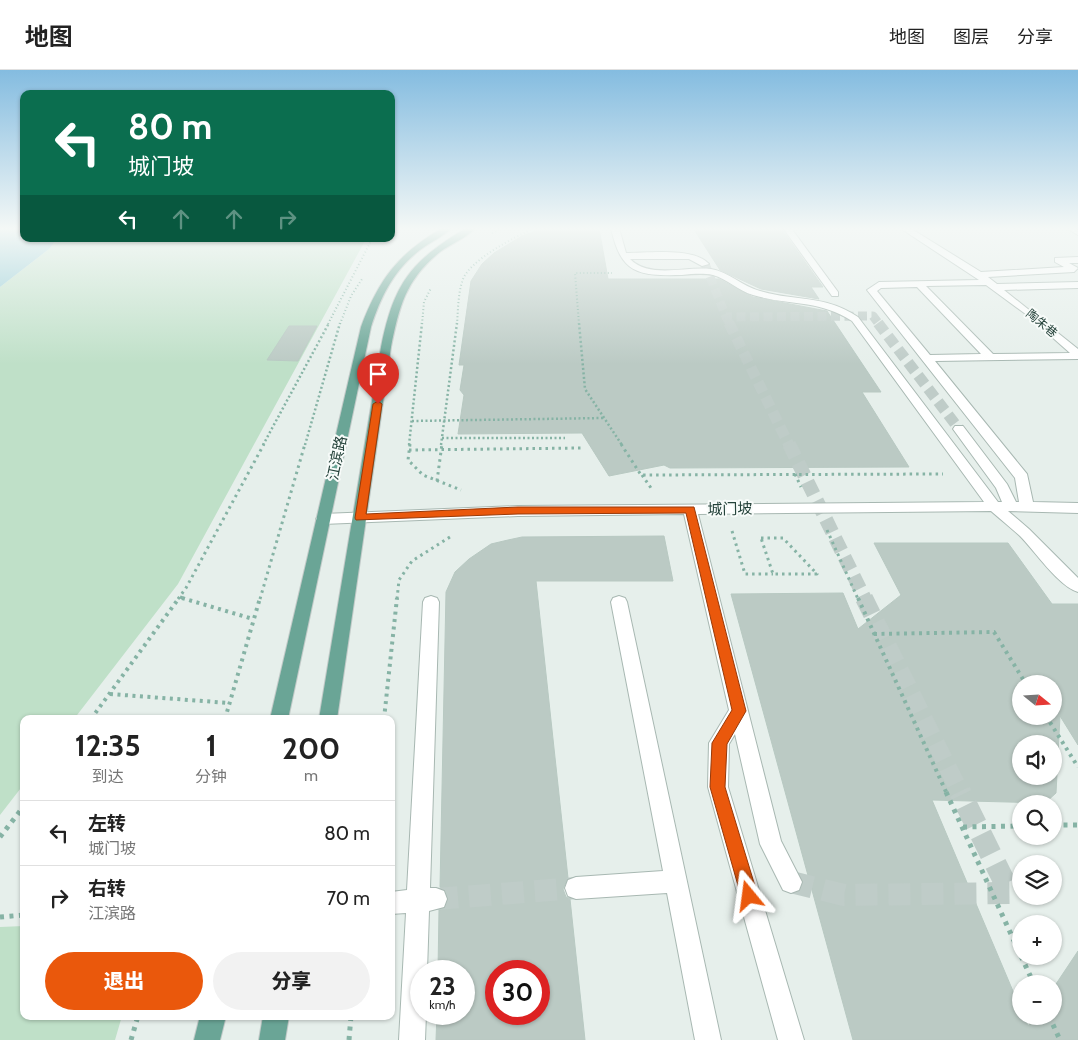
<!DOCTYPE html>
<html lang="zh">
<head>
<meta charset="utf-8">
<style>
	:root { --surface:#fff; --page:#f2f2f2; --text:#222; --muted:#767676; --line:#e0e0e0; --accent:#ea580c }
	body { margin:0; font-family:Cabin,"Noto Sans SC",sans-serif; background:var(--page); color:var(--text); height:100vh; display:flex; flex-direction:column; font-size:19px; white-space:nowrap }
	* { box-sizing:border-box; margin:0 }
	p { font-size:16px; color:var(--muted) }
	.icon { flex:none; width:28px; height:28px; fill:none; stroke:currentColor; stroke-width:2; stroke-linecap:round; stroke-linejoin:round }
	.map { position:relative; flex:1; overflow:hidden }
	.side { position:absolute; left:20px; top:645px; width:375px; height:305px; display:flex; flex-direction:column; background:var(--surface); border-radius:10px; box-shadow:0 1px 4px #0004 }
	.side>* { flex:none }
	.hud { position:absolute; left:20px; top:20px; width:375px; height:152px; border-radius:10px; box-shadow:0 1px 4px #0004; background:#0b6e4f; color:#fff; overflow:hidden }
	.needle { width:32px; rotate:108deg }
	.controls { position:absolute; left:1012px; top:605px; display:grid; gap:10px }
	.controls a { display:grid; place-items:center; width:50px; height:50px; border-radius:50%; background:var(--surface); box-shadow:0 1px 4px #0004; font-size:25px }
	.speed { position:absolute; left:410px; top:890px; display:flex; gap:10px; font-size:25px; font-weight:700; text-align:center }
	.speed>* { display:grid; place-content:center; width:65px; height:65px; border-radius:50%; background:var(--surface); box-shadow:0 1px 4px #0004; line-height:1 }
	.speed small { font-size:12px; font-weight:400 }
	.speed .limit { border:8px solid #d22; background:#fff; color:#111 }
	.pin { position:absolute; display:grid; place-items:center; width:42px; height:42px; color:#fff; margin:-51px -21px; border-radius:50% 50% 50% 0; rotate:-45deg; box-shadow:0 0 5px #0007 }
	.pin .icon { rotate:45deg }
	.me { position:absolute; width:55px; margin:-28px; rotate:344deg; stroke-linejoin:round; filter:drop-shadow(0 0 4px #0008) }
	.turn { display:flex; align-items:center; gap:18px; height:105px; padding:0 25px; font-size:22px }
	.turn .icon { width:65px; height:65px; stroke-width:2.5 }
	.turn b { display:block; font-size:35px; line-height:42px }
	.lanes { display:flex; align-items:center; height:48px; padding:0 25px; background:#0003; justify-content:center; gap:25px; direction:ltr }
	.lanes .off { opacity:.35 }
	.eta { display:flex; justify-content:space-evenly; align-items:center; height:85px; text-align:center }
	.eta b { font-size:30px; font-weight:800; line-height:35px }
	.action { display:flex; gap:10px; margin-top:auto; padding:10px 25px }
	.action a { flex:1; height:58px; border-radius:30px; background:var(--accent); color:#fff; font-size:20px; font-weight:800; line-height:58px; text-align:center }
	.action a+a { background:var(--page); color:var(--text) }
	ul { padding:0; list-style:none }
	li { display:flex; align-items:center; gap:15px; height:65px; padding:0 25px; border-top:1px solid var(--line) }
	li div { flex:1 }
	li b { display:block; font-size:19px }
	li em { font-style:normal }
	header { display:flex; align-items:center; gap:30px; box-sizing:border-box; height:70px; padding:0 25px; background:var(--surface); border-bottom:1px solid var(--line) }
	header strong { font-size:24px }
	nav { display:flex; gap:28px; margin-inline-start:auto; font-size:18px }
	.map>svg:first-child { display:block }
	.green { fill:#bfe0c8 }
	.water { fill:#8ec9d4 }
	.building { fill:#bbcac4; stroke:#b8c9c2; fill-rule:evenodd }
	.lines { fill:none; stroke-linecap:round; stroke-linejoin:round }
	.minor-tunnel-far4 { stroke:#bfccc8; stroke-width:9; stroke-dasharray:9 4.5; stroke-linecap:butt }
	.minor-tunnel-far3 { stroke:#bfccc8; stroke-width:11; stroke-dasharray:11 5.5; stroke-linecap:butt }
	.minor-tunnel-far2 { stroke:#bfccc8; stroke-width:14; stroke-dasharray:14 7; stroke-linecap:butt }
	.minor-tunnel-far1 { stroke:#bfccc8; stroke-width:18; stroke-dasharray:18 9; stroke-linecap:butt }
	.minor-tunnel { stroke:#bfccc8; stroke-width:22; stroke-dasharray:22 11; stroke-linecap:butt }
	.minor-casing { stroke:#a8b8b2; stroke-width:2 }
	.major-casing { stroke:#c2cac8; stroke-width:2 }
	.path-far4 { stroke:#86b3a5; stroke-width:2; stroke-dasharray:1 2.5; stroke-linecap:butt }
	.path-far3 { stroke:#86b3a5; stroke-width:2.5; stroke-dasharray:2 2.5; stroke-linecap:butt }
	.path-far2 { stroke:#86b3a5; stroke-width:3; stroke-dasharray:2.5 4; stroke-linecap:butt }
	.path-far1 { stroke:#86b3a5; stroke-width:4; stroke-dasharray:3 4.5; stroke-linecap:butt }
	.path { stroke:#86b3a5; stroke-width:5; stroke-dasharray:4 5.5; stroke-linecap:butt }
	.minor { fill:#fff; fill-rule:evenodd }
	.major { fill:#6aa596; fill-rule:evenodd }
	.route { fill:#ea580c; stroke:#983908 }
	.labels { text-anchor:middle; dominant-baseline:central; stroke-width:4; stroke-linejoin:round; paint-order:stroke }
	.far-street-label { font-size:12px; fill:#24423a; stroke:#f7fbf9 }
	.street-label { font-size:15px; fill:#24423a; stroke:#f7fbf9 }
</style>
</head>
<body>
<header>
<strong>地图</strong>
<nav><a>地图</a><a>图层</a><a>分享</a></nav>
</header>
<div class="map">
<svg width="1078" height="970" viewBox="0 0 1078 970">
	<rect width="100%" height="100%" fill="#e6efeb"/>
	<g class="green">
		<polygon points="57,169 366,169 178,514 74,649 24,649 24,714 0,745 0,217 49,179"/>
		<polygon points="24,856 24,946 122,946 115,970 0,970 0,857"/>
	</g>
	<polygon class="water" points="0,158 24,158 24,169 57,169 49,179 0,217"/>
	<g class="building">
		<polygon points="543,158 599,158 608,209 719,209 753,227 827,241 881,322 862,322 909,397 670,398 664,395 609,406 582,363 458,364 464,325 460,320 464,295 459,295 471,211 482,194 494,183 522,166"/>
		<polygon points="693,158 781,158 823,217 811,217 819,229 761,219 720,200"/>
		<polygon points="289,256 317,256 298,291 267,290"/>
		<path d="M664,466L673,511H536L568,808L563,819L566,827L570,829L585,970H436L437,944H464V901H438L439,840L446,838L449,830L446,820L440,817L446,522L455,502L469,489L491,474L508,470L522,467ZM496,901H539V944H496Z"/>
		<path d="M874,473H1008L1052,534H1078V675L1060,646L1056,723L1045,733L932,730L1021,940V946H1024L1028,956L1035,946H1054V917L1078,881V970H853L731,524L843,523L858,559L901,525ZM1021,614H1054V646H1021ZM1021,674H1054V706H1021Z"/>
	</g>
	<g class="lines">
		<g class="minor-tunnel-far4">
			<polyline points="705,194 726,247 873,246 879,254"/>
			<polyline points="726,247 730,254"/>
		</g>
		<g class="minor-tunnel-far3">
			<polyline points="729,253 789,375"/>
			<polyline points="878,253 959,359"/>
		</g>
		<polyline class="minor-tunnel-far2" points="789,374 865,529"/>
		<polyline class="minor-tunnel-far1" points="864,528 961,724"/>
		<g class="minor-tunnel">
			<polyline points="791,812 844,825 1010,823 960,722"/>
			<polyline points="436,829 576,818"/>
		</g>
		<defs>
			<g id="minor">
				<path d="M611,158H619L626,183C648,183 694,177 709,194L702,196L689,189H630C650,209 685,196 711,199C729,202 742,216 760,221C796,232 823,224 858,247L998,432H1002L996,418L953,359L955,356H963L1007,414L1016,432H1019L1015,408L867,220L879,212L979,210L900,158H910L981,202L1064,197L1055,192V188L1078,187V193H1069L1078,198L1074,202L988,207L997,214L1078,212V218L1004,220L1078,279V289L935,291L1027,404L1033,432L1078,433V443L1008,441L1029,459L1078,508V522C1058,516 1035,481 1020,466C1010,457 1000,449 991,441L698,444L781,771L802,812L799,820L791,823L783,820L760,774L735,664L729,674L728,717L804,970H778L708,717L709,673L729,640L684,444L518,446L323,454L318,452L316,449L318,446L323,444L518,436L984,432L852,251C818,229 790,236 753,225C739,221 727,209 713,205C703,203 692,204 682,205C638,206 621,204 611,158ZM986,215L1027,245L1070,283L993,284L926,216ZM917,217L981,284L930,285L877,221L881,218Z"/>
				<polygon points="783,158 791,158 838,222 838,226 832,226"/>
				<polygon points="1066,158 1078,160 1078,165"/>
				<polygon points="431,526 437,528 439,532 430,818 436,818 444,821 447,829 444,837 429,841 427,901 421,901 421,944 426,944 425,970 399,970 406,843 391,844 391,822 407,820 423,532 425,528"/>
				<polygon points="619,526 625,528 627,532 721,970 695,970 667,823 576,829 568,826 565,818 568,810 576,807 663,801 611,532 613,528"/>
			</g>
			<g id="major">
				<path d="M442,158H452C443,167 430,172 420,180C394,200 381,226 371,257L288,649H270L361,257C379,209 398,184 442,158Z"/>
				<path d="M466,158H476C466,168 451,174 440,182C406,209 399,237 391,277L337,649H319L381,277C394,213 410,192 466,158Z"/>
				<polygon points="200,946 226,946 220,970 194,970"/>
				<polygon points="263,946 289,946 285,970 259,970"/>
			</g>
		</defs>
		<use href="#minor" class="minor-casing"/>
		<use href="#major" class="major-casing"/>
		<g class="path-far4">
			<polyline points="492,163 503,158"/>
			<polyline points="328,254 372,169"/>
			<polyline points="340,254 351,226 362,209"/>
			<polyline points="422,254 424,232 431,218"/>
			<path d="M457,254C458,241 458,225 462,212C467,191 516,166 535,158"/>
			<polyline points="579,254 575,203 612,203"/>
		</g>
		<g class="path-far3">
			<polyline points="579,253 585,319 622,375"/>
			<polyline points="412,351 603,348"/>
			<polyline points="442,368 565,368"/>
			<polyline points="263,375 329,253"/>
			<polyline points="305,375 340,253"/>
			<polyline points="409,375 422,253"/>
			<polyline points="441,375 457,253"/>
		</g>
		<g class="path-far2">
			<polyline points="410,374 408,390 423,405 461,420"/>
			<polyline points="621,374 641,405 943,404"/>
			<polyline points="409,380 582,378"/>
			<polyline points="795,404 801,417"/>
			<polyline points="642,405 651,418"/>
			<polyline points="437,411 442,374"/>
			<polyline points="827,460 858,529"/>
			<polyline points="732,461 745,504 773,504"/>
			<polygon points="761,468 783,468 817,504 773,504"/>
			<polyline points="180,527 186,529"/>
			<polyline points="178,529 186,518 264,374"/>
			<polyline points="260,529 305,374"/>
			<polyline points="397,529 399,510 412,491 450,467"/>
		</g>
		<g class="path-far1">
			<polyline points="182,528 253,549"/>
			<polyline points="858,528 947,724"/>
			<polyline points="874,564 994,562 1026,614"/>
			<polyline points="110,624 229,633"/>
			<polyline points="1046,646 1078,697"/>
			<polyline points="91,649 179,528"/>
			<polyline points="225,649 260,528"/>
			<polyline points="384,649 397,528"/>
		</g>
		<g class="path">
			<polyline points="946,722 1021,886"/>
			<polyline points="1054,755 1078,755"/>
			<polyline points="963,757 1021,756"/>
			<polyline points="0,767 24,736"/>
			<polyline points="0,847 24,845"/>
			<polyline points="1021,886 1034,914"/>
			<polyline points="1049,946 1060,970"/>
			<polyline points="131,970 138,946"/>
			<polyline points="349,970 351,946"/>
		</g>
		<use href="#minor" class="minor"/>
		<use href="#major" class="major"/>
	</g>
	<linearGradient id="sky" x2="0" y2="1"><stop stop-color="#84bce0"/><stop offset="0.54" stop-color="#f4f8f6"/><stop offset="1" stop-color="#f4f8f6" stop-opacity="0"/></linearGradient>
	<rect width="1078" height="294" fill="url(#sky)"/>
	<polygon class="route" points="378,331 382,334 366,444 518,437 694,437 746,641 727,674 725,717 758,826 755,832 749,834 743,832 741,826 710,717 712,673 732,640 686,443 518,444 356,450 355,448 373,334"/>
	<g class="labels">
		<g class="far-street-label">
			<text transform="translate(1042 253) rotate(40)">陶朱巷</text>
		</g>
		<g class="street-label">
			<text transform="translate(337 388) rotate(-78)">江滨路</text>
			<text transform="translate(730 439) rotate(-1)">城门坡</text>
		</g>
	</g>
</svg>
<div class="controls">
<a><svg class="needle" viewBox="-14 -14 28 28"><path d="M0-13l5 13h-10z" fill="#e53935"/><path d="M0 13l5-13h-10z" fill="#767676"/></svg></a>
<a><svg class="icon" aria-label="sound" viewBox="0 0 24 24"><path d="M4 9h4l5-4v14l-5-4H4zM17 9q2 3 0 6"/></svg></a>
<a><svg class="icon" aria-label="search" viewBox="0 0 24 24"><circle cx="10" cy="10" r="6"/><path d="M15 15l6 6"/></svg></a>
<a><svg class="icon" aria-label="layers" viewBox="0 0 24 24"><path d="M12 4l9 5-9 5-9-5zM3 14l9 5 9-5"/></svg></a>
<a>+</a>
<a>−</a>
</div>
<div class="speed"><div>23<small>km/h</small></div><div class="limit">30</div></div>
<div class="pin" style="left:378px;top:334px;background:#d93025"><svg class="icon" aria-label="arrive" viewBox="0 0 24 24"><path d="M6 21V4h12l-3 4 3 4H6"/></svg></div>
<svg class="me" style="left:749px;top:826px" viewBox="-20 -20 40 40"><path d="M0-17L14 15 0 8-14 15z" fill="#ea580c" stroke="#fff" stroke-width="4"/></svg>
<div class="hud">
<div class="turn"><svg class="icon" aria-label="left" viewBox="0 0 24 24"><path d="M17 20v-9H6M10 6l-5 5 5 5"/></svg><div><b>80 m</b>城门坡</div></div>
<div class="lanes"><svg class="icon" aria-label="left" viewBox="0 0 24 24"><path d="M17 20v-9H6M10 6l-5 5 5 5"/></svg><svg class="icon off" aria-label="ahead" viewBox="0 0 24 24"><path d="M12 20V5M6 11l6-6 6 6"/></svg><svg class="icon off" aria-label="ahead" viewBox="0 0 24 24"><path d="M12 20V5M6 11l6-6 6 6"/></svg><svg class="icon off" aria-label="right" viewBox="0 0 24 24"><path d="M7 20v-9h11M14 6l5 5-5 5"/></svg></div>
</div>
<section class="side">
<div class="eta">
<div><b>12:35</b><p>到达</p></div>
<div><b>1</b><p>分钟</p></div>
<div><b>200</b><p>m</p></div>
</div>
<ul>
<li><svg class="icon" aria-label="left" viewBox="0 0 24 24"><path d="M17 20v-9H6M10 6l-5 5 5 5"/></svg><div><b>左转</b><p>城门坡</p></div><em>80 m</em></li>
<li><svg class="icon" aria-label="right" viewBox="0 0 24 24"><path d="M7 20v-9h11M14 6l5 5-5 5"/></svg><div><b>右转</b><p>江滨路</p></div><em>70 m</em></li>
</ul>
<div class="action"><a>退出</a><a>分享</a></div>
</section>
</div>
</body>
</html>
